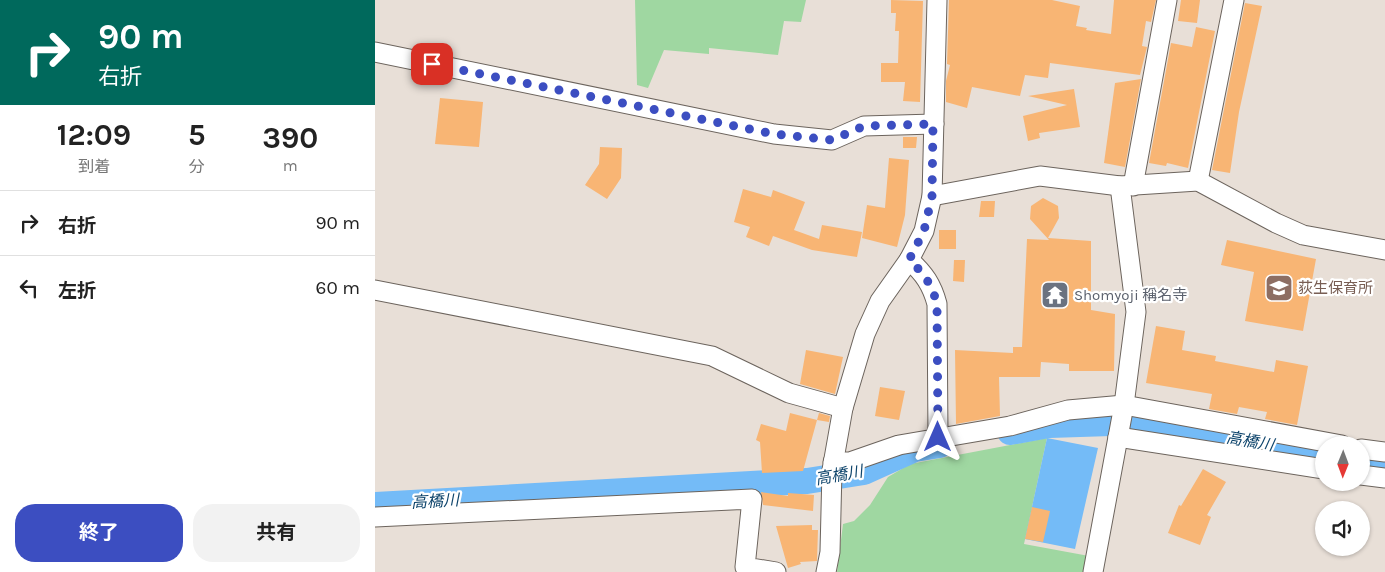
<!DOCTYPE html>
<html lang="ja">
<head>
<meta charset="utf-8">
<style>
	:root { --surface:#fff; --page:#f2f2f2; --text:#222; --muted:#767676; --line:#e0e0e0; --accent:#3c4ec1 }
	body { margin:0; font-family:Karla,"Noto Sans JP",sans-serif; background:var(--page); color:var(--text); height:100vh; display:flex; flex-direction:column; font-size:19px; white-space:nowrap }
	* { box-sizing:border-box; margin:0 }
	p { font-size:16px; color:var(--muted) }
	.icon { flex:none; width:28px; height:28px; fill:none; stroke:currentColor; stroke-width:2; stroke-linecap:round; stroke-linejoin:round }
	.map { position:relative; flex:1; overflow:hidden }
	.side { display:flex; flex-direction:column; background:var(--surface); width:375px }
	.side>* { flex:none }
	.guide { background:#00695c; color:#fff; overflow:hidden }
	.needle { width:32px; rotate:181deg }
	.tools { position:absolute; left:940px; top:436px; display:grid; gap:10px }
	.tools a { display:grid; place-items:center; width:55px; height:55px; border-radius:50%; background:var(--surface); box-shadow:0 1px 4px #0004; font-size:25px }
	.pin { position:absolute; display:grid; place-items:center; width:42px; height:42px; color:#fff; margin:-21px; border-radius:10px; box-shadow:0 2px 8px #0006 }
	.me { position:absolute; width:55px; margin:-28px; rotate:0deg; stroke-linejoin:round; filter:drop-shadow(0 0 4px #0008) }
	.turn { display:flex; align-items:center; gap:18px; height:105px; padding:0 15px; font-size:22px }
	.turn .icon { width:65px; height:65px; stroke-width:2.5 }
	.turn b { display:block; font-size:35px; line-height:42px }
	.eta { display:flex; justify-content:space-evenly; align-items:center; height:85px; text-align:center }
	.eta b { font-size:30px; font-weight:700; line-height:35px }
	.primary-button { display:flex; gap:10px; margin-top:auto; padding:10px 15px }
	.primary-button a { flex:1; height:58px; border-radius:20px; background:var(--accent); color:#fff; font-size:20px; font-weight:700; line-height:58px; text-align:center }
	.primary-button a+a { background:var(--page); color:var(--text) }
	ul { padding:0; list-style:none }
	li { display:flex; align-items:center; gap:15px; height:65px; padding:0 15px; border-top:1px solid var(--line) }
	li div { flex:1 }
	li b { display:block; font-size:19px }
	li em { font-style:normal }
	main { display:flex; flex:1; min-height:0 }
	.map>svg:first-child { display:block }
	.green { fill:#9fd7a1 }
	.water { fill:#74bbf7 }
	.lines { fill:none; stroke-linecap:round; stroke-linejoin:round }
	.river { stroke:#74bbf7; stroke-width:26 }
	.building { fill:#f8b574 }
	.minor-casing { stroke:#6c645d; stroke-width:21 }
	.minor { stroke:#fff; stroke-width:19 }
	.route { stroke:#3c4ec1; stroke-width:9; stroke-dasharray:0 16.2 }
	.labels { text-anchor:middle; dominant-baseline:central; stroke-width:4.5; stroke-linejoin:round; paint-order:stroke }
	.education-label { font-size:15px; fill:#785e54; stroke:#fff; text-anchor:start }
	.worship-label { font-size:15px; fill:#5b616d; stroke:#fff; text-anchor:start }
	.water-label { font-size:16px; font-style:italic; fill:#0f456c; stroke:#fff }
</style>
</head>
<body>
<main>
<section class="side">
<div class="guide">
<div class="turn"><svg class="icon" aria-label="right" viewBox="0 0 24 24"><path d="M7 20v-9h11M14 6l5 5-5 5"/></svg><div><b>90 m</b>右折</div></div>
</div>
<div class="eta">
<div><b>12:09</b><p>到着</p></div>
<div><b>5</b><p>分</p></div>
<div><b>390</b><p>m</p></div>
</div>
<ul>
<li><svg class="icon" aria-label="right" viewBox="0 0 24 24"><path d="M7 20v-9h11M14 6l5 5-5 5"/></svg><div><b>右折</b></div><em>90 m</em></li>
<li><svg class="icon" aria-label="left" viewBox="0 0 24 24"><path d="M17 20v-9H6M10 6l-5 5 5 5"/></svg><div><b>左折</b></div><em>60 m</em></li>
</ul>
<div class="primary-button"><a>終了</a><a>共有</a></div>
</section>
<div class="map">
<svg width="1010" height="572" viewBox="0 0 1010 572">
	<rect width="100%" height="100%" fill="#e8dfd7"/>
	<g class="green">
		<polygon points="260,0 431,0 426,22 409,21 403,55 334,48 334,54 289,50 273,88 262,85"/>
		<polygon points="672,438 649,544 714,556 709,572 462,572 468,524 479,521 495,505 513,477 535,464"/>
	</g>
	<polygon class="water" points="672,438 723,448 700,549 650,539"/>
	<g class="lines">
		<g class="river">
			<polyline points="635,432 674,425 767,422 949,454"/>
			<polyline points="986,460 1010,464"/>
			<polyline points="0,505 432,481 489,472 540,449 565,445"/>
		</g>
	</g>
	<g class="building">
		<polygon points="516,0 548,1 545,102 528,101 530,82 506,82 506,63 523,63 524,31 520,31 521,13 516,13"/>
		<polygon points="574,0 677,0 705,6 701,26 712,28 711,30 736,34 739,0 781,0 776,22 771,21 767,46 772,47 765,75 675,63 673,78 650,75 645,96 597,87 592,108 571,102 571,81 575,65 572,64"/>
		<polygon points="806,0 825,0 822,23 803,21"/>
		<polygon points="870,3 887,6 864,112 855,173 837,170"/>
		<polygon points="821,27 840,31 813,168 792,163 791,166 774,163 796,43 817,47"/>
		<polygon points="766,79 750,167 729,163 740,83"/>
		<polygon points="699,89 705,127 664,133 665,138 653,141 648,116 692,105 653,96"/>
		<polygon points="65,98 108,102 104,147 60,144"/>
		<polygon points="528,137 542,137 541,148 528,148"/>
		<polygon points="225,147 247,148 246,178 232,199 210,185 224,164"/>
		<polygon points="514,158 534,160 530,215 522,247 487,238 492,205 510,208"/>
		<polygon points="368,189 396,197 398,190 430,202 419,230 444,239 447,225 487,232 482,257 437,250 398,236 394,246 371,237 375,227 359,222"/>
		<polygon points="668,198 683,206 684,218 673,238 716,241 716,310 740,314 739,371 694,371 694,364 666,362 665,377 624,377 625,416 581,424 580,350 638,353 638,347 647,347 652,239 674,240 655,219 656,206"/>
		<polygon points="606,201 620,201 619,217 604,217"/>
		<rect x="564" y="230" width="17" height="19"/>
		<polygon points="852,240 941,259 928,331 870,321 879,272 846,265"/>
		<polygon points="579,260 590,260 589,282 578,281"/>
		<polygon points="781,326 810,331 807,350 841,356 840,361 899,372 901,360 933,366 922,425 890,419 892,412 864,407 862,414 834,409 837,394 771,383"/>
		<polygon points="431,350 468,357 460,394 425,384"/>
		<polygon points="505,387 530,391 524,420 500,416"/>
		<polygon points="415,413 442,420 428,471 387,473 385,442 381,440 386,424 411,431"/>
		<polygon points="444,413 455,416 454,422 442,420"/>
		<polygon points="828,469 851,482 832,515 836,517 825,545 793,533 804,505 806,506"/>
		<polygon points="386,492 413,496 413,493 439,495 438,511 388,505"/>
		<polygon points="657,507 675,511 668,542 650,539"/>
		<polygon points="437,525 437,530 443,530 442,561 425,562 426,564 413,568 401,526"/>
	</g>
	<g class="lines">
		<defs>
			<g id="minor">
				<polyline points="0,52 399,134 457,140 489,126 559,124"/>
				<polyline points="823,181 859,0"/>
				<polyline points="758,186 792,0"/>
				<polyline points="557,196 665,176 745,186 823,181 901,223 928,235 1010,250"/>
				<path d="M534,260C549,273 557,285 562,304L563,437"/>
				<polyline points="0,290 337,356 414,393 468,408"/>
				<polyline points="743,437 949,469"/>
				<polyline points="986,449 1010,452"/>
				<polyline points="458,462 475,462 524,445 635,426 693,410 749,405 967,445"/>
				<polyline points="986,475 1010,478"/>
				<polyline points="0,517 377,499 370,567 401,572"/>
				<polyline points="451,572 455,552 457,470 468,408 490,334 505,301 534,260 549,231 557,196 562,0"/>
				<polyline points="718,572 749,405 761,312 745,186"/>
			</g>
		</defs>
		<use href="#minor" class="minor-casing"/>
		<use href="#minor" class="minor"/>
	</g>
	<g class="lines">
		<path class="route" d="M57,64L399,134L457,140L489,126L558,124L557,196L549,231L534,260C549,273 557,285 562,304L563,437"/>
	</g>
	<defs>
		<symbol id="school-square" viewBox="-11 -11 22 22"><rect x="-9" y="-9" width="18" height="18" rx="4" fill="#8d6e63" stroke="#fff"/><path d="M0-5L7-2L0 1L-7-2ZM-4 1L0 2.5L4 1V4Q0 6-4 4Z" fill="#fff"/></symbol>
		<symbol id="temple-square" viewBox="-11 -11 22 22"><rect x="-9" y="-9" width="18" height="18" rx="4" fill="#6b7280" stroke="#fff"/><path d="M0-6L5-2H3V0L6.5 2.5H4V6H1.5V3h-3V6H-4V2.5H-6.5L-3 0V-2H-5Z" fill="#fff"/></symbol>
	</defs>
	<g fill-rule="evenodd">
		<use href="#school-square" x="888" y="272" width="32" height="32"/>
		<use href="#temple-square" x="664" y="279" width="32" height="32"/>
	</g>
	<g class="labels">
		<g class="education-label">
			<text x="923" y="288">荻生保育所</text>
		</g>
		<g class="worship-label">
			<text x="699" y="295">Shomyoji 稱名寺</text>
		</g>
		<g class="water-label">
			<text transform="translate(875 441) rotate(10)">高橋川</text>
			<text transform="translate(464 475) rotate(-10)">高橋川</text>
			<text transform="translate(60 501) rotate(-3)">高橋川</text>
		</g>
	</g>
</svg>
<div class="tools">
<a><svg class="needle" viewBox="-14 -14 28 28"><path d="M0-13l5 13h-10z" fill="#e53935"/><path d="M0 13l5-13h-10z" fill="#767676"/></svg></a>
<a><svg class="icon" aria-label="sound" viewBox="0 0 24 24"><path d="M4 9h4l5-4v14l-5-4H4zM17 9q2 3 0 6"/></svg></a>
</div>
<div class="pin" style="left:57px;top:64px;background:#d93025"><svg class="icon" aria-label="arrive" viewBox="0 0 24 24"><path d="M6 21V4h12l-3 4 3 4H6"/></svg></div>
<svg class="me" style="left:563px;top:437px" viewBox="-20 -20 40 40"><path d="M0-17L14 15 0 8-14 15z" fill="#3c4ec1" stroke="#fff" stroke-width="4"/></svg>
</div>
</main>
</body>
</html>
